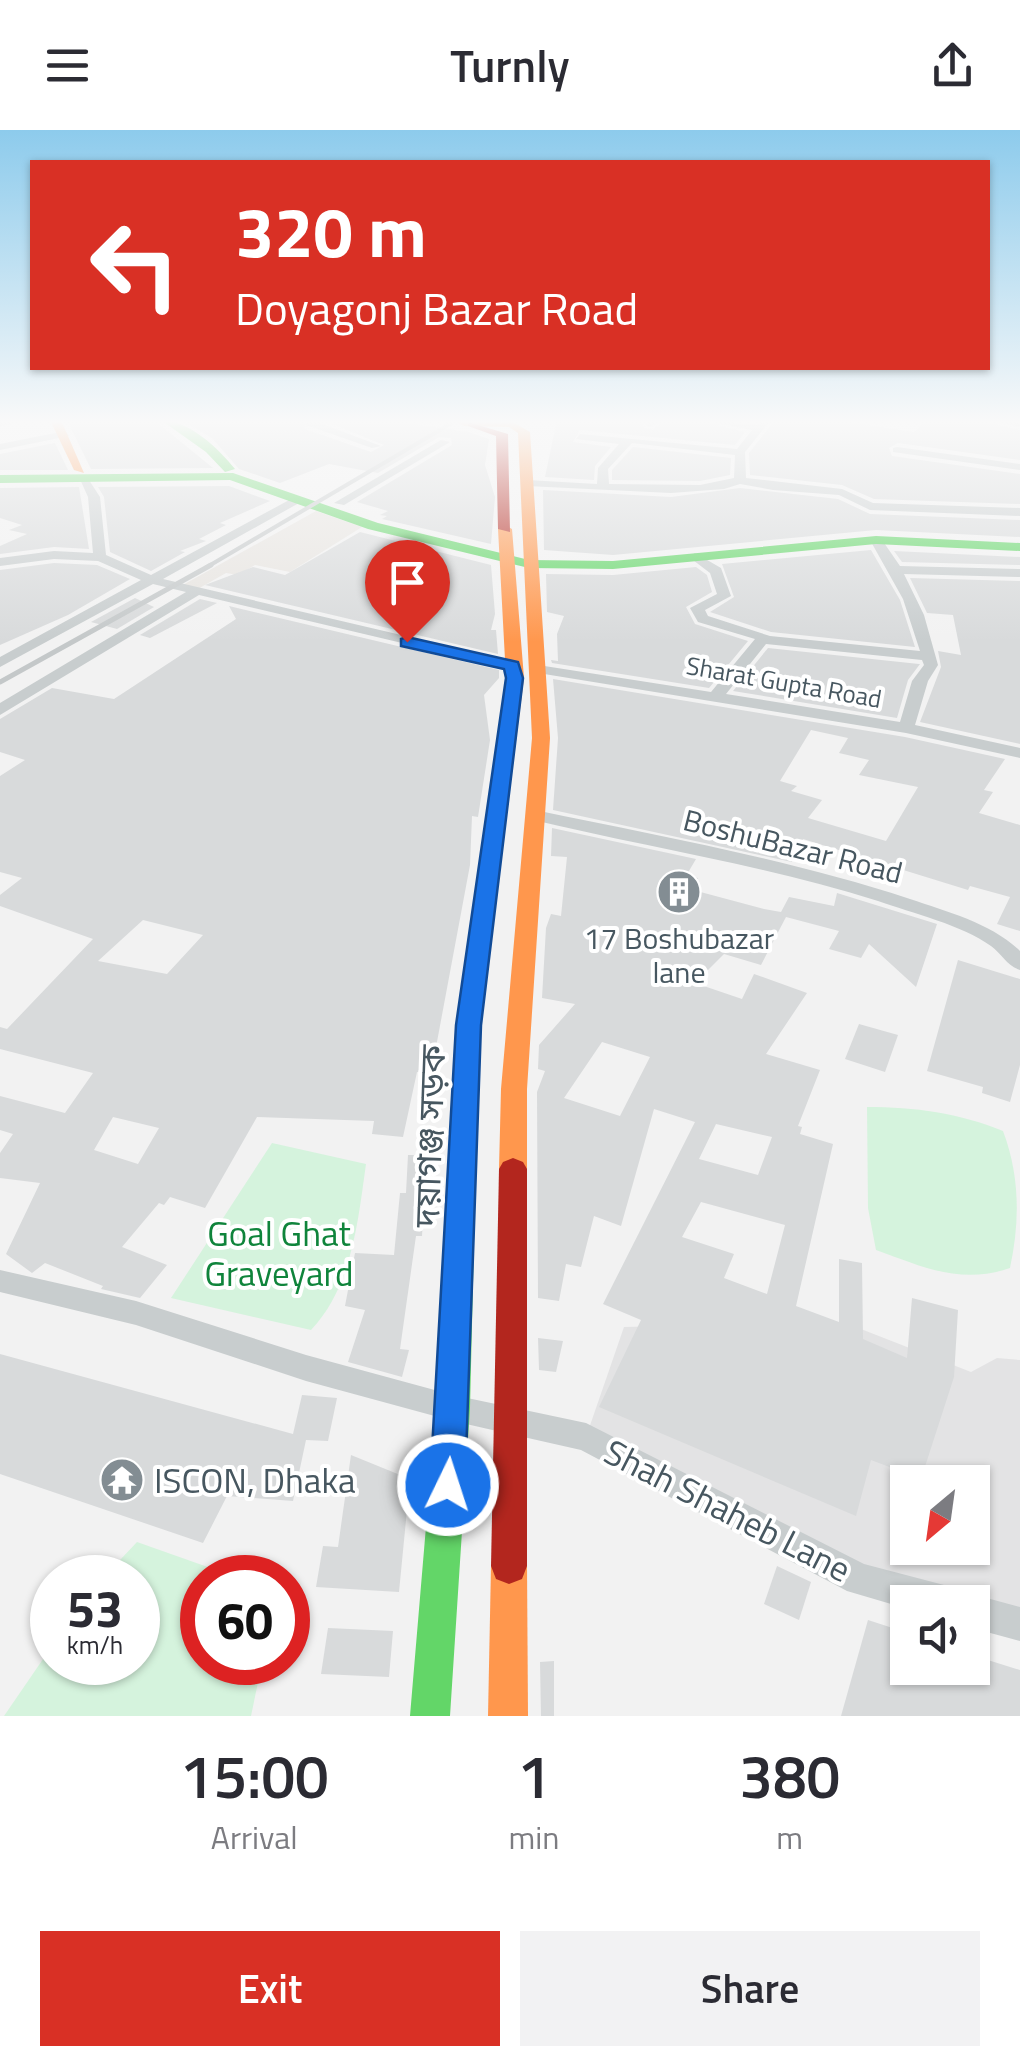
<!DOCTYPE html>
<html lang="en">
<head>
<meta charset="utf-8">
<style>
	:root { --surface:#fff; --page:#f2f2f3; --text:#2b2b33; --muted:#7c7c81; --accent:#d93025 }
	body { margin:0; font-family:"Titillium Web","Noto Sans Bengali",sans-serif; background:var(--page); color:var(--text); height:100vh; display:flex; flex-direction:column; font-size:38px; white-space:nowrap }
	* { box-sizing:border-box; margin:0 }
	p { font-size:32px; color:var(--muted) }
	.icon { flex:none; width:55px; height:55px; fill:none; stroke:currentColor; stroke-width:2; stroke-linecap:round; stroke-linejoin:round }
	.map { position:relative; height:1586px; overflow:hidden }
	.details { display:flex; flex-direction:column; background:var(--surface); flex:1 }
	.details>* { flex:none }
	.hud { position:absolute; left:30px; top:30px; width:960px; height:210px; border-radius:0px; box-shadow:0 2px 8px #0004; background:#d93025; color:#fff; overflow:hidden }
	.needle { width:65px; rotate:209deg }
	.fabs { position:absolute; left:890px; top:1335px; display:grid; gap:20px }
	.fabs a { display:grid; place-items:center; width:100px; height:100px; border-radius:0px; background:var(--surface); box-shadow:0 2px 8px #0004; font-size:50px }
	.speed { position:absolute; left:30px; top:1425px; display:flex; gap:20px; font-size:50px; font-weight:700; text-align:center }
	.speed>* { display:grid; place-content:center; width:130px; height:130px; border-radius:50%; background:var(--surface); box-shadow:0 2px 8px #0004; line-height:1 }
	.speed small { font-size:25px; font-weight:400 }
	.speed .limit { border:15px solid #d22; background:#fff; color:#111 }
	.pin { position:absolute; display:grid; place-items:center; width:85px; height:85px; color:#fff; margin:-102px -42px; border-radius:50% 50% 50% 0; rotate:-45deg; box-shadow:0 0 10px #0007 }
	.pin .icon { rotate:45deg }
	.me { position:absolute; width:110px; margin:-55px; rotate:4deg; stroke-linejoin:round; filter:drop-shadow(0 0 8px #0008) }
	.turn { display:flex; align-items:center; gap:35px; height:210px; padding:0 40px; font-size:45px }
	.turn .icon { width:130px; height:130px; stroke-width:2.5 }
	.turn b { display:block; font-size:70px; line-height:85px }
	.eta { display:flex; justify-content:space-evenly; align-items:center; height:170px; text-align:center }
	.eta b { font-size:60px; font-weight:600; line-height:70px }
	.action { display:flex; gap:20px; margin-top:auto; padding:20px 40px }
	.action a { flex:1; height:115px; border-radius:0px; background:var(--accent); color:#fff; font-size:40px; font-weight:600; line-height:115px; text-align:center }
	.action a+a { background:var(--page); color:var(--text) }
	header { display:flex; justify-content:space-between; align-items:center; height:130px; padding:0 40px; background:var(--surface); font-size:45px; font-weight:600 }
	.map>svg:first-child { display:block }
	.commercial { fill:#e7e4e0 }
	.education { fill:#e3e3e4; fill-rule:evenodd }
	.green { fill:#d5f3dd }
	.building { fill:#d8dadb; fill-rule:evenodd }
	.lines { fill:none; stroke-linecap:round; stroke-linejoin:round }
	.street { fill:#c8cdce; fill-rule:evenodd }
	.fast { fill:#63d668; fill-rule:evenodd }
	.slow { fill:#ff974d; fill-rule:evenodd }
	.jam { fill:#b3261e; fill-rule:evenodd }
	.rail-far1 { stroke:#c4c8c9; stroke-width:4 }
	.rail { stroke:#c4c8c9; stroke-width:5 }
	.route { fill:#1a73e8; stroke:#114b97; stroke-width:2.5 }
	.labels { text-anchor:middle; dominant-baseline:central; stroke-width:8; stroke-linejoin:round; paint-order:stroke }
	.far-street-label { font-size:25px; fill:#475760; stroke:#fff }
	.street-label { font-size:30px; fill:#475760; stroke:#fff }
	.poi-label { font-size:30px; fill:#475760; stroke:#fff }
	.near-street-label { font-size:35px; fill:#475760; stroke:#fff }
	.near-park-label { font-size:35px; fill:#0f843b; stroke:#fff }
	.near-poi-label { font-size:35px; fill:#475760; stroke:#fff; text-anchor:start }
</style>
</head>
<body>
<header><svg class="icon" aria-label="menu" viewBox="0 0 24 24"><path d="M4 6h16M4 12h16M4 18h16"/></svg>Turnly<svg class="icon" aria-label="share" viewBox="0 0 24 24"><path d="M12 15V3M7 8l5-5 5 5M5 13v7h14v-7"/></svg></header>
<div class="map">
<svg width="1020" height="1586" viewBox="0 0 1020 1586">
	<rect width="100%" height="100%" fill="#f2f2f2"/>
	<polygon class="commercial" points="316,381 362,397 290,442 255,435 238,445 226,443 196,460 181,456"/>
	<path class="education" d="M843,1192L971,1242L997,1228L1020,1230V1494L972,1472H944L859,1449L586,1307L624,1197ZM908,1352H972V1418H908Z"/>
	<g class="green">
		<path d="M867,977C915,977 959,983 1003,1001C1020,1046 1020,1091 1010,1138C961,1155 923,1137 876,1120L868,1078Z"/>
		<path d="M272,1013L366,1034C358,1091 352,1157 311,1200L171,1168Z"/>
		<polygon points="137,1412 236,1447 202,1448 202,1532 262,1533 251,1586 4,1586 52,1516 52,1532 138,1532 138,1448 104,1447"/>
	</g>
	<g class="building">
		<polygon points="67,290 154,290 213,338 91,339"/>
		<polygon points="181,290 304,290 305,299 371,322 384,315 332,294 334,290 386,290 469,302 489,309 485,335 495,367 491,414 382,389 387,386 380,385 388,381 357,372 452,315 451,308 439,307 378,343 329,334 280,353 239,339 212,308"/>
		<polygon points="557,290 643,290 643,297 652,300 666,290 698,290 745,302 735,315 580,300 573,312 611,317 595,336 594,350 545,347"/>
		<polygon points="775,290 834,290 914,302 927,290 977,290 1020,300 1020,330 898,313 889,318 892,326 1020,344 1020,374 874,369 842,355 750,345 749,323"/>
		<polygon points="55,313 68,340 0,340 0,324"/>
		<polygon points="633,317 731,328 730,345 700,351 612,350 612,340"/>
		<polygon points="229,356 270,371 220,393 226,395 199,409 206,411 180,421 185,422 151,441 110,422 104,367 98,357"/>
		<polygon points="79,357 89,419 54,417 0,424 0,416 27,404 9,400 22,395 0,388 0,358"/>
		<polygon points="740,358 838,369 870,384 1020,390 1020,407 876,400 613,425 544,420 543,360 671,367"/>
		<polygon points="360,402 491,435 495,484 491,500 496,500 498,524 205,455 253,437 285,445"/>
		<polygon points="871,420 900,470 915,517 771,502 710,482 734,467 722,434"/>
		<polygon points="894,421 1020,427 1020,435 902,432"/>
		<polygon points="54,433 97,435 130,449 68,485 0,515 0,440"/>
		<polygon points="696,437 707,445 712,462 686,477 695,494 748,511 709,558 552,533 551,530 558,531 557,504 564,486 547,482 546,444 613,445"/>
		<polygon points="910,448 1020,451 1020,614 920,592 941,537 938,521 961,525 953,485 927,483"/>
		<polygon points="135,468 154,477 117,499 91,492"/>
		<polygon points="200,469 217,473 150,508 140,505"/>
		<path d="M229,476L499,540V548L484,565L490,610L478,687L472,686L470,735L431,944L417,942L403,1007L372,1004L374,991L257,987L205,1078L170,1067L164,1075L159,1073L122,1117L167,1135L140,1168L101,1159L103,1156L45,1133L32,1143L6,1124L40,1053L0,1048V1023L13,1004L0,1000V966L65,983L93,943L0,919V897L7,899L93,809L0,776V765L22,748L0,742V646L25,630L0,622V589L52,558L114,569L236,489ZM143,790L203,805L167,844L98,831ZM113,987L159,998L138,1034L94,1020Z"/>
		<polygon points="768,518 919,534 920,534 908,550 897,588 733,561"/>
		<path d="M553,549L905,607L1005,629L984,660L993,662L979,683L1020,695V801L997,794L1010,767L970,756L968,760L803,709L792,732L553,680L558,608ZM811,600L848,608L839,623L869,630L859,645L918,657L886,711L808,688L822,670L791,661L797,656L780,651Z"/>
		<path d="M552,698L696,729L686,746L698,748L693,760L764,779L781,782L789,767L834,776L837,763L937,794L916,857L869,814L861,828L829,819L839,801L786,787L761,835L724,824L695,853L742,869L754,844L807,863L766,924L820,940L798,996L802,997L800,1004L833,1014L796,1176L839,1192V1129L862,1133L863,1209L907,1228L912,1168L958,1180L954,1247L921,1349L871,1330L856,1386L599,1277L641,1190L603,1174L695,992L654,979L621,1096L594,1086L581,1137L566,1134L559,1171L538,1168L537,962L545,941L538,939L539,915L575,874L542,868L546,798L551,784L561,786L567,727L551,726ZM602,912L650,927L620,986L564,968ZM716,994L772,1007L758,1045L699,1029ZM701,1072L785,1095L767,1164L724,1148L734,1124L682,1107Z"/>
		<polygon points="958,830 1020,849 1020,935 1010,972 982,963 983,957 927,941"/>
		<polygon points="859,894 898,905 885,942 845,929"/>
		<polygon points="408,1025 427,1025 422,1106 416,1106 400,1219 409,1220 402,1247 348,1232 365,1180 345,1176 355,1123 394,1125 400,1063 406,1063"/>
		<polygon points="538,1208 563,1211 556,1242 539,1240"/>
		<polygon points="0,1224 293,1304 302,1265 337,1268 328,1311 306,1310 293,1371 227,1366 203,1413 0,1344"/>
		<polygon points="351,1325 410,1349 399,1462 316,1457 323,1416 338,1417"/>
		<polygon points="777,1436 811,1452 799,1490 764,1474"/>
		<polygon points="868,1490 908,1503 908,1538 972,1538 972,1525 1020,1540 1020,1586 841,1586"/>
		<polygon points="328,1498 393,1501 389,1547 321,1544"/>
		<polygon points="554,1531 554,1586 541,1586 540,1532"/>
	</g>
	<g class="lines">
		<g class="street">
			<polygon points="0,290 32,290 0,296"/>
			<polygon points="309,290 331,290 322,294 381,316 372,318 306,295"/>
			<polygon points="649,290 662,290 650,297 645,294"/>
			<path d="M702,290L757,295L761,290H771L745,322L746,348L842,359L873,373L1020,378V386L870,380L839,365L773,360L740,354L724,359L671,363L527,356L521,353L527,350L597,354L598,338L619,314L576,309L580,304L737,319L752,300ZM632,313L735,325L734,348L700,355L609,354L608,339Z"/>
			<polygon points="990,290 1020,291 1020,297"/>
			<polygon points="65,301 69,306 0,320 0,314"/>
			<polygon points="441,310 450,312 344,375 334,373"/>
			<polygon points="897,317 1020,334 1020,340 893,322 893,318"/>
			<polygon points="79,347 87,347 100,367 106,425 151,445 291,369 299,369 299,373 163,449 512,531 519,535 512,539 199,465 0,585 0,573 186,462 153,454 0,537 0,527 141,450 98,431 54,429 0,436 0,428 54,421 93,423 88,367"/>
			<path d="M872,407H880L900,436L1020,439V447L904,444L924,485L938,535L928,551L915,595L1020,618V628L906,603L538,543L531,539L538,535L711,562L755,509L698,492L690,478L717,464L710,443L689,427L695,423L721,438L731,466L705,480L708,486L770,506L920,521L903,469L870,410ZM766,514L922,530L924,535L912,551L900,592L726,564Z"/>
			<path d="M535,680C660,706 788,729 910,769C948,782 991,793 1020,821V840C1007,836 1002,824 991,816C962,795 912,783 878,771C764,735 645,717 529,689L526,685L529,681Z"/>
			<polygon points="0,1140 136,1171 306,1225 453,1265 586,1293 864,1434 944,1455 956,1460 960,1470 972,1464 1020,1477 1020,1511 972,1498 972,1472 908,1472 908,1479 847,1461 581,1320 453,1291 306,1251 136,1195 0,1162"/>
		</g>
		<g class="fast">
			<path d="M161,290C189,290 218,318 235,339L225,342L206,322Z"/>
			<polygon points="233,343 378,393 529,430 613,431 876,406 1020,413 1020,421 876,414 613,439 529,438 368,399 230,350 0,353 0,345"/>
			<polygon points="461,1059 471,1062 475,1070 470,1278 450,1586 410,1586 436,1278 447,1070 451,1062"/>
		</g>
		<g class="slow">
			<polygon points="50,290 61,290 84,343 74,340"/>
			<polygon points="462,290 511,291 530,302 550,608 527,959 527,1039 523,1046 513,1050 503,1046 499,1039 501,959 532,608 518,303 509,297 464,296 458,293"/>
			<polygon points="505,395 512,399 524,548 480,895 475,1070 471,1078 461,1081 451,1078 447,1070 456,895 506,548 498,399"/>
			<polygon points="509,1418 522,1423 527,1436 528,1586 488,1586 491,1436 496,1423"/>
		</g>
		<g class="jam">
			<polygon points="468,292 508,304 510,402 498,399 496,306 468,296"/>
			<polygon points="513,1028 523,1032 527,1039 527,1436 522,1449 509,1454 496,1449 491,1436 499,1039 503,1032"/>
		</g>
		<polyline class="rail-far1" points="207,437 457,290"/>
		<polyline class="rail" points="0,552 211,435"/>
	</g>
	<linearGradient id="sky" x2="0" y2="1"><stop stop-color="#8dcbec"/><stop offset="0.57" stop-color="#f9f9f9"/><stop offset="1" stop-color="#f9f9f9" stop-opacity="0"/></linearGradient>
	<rect width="1020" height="512" fill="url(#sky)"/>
	<polygon class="route" points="407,507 518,532 523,548 481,895 465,1355 460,1367 448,1371 435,1367 430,1355 456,895 506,548 504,539 401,516 401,509"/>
	<defs>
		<symbol id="building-disc" viewBox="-11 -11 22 22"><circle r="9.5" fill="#838d93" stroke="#fff"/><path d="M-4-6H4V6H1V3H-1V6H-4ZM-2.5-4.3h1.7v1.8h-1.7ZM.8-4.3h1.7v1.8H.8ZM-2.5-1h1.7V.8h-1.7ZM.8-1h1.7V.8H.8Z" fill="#fff"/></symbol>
		<symbol id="temple-disc" viewBox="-11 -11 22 22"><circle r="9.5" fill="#838d93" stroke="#fff"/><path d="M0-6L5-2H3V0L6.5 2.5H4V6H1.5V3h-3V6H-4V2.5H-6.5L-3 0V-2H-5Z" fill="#fff"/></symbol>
	</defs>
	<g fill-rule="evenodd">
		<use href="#building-disc" x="654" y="737" width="50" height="50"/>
		<use href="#temple-disc" x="97" y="1325" width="50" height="50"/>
	</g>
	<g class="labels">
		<g class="far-street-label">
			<text transform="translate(784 552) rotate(10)">Sharat Gupta Road</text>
		</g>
		<g class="street-label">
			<text transform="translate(793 716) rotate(14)">BoshuBazar Road</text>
		</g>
		<g class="poi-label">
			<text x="679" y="808">17 Boshubazar<tspan x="679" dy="34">lane</tspan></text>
		</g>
		<g class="near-street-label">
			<text transform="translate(429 1006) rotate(-88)">দয়াগঞ্জ সড়ক</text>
			<text transform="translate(728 1380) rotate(27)">Shah Shaheb Lane</text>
		</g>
		<g class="near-park-label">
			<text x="279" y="1103">Goal Ghat<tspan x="279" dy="40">Graveyard</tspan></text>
		</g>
		<g class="near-poi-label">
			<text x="154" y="1350">ISCON, Dhaka</text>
		</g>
	</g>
</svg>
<div class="fabs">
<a><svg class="needle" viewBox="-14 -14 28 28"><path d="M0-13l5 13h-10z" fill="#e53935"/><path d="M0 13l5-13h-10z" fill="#7c7c81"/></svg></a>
<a><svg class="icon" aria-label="sound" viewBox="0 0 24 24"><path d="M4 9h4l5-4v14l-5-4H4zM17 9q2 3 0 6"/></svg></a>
</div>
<div class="speed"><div>53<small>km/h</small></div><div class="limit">60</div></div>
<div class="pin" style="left:407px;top:512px;background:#d93025"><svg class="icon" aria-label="arrive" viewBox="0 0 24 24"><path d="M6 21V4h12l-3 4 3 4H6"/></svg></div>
<svg class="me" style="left:448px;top:1355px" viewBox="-20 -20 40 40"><circle r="17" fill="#1a73e8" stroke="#fff" stroke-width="3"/><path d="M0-11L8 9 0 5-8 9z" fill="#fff"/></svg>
<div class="hud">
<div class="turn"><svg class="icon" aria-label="left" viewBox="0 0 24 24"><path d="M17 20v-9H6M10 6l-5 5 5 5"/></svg><div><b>320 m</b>Doyagonj Bazar Road</div></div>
</div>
</div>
<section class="details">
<div class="eta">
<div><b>15:00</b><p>Arrival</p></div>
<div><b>1</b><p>min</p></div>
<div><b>380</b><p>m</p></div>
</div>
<div class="action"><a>Exit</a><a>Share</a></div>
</section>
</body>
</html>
